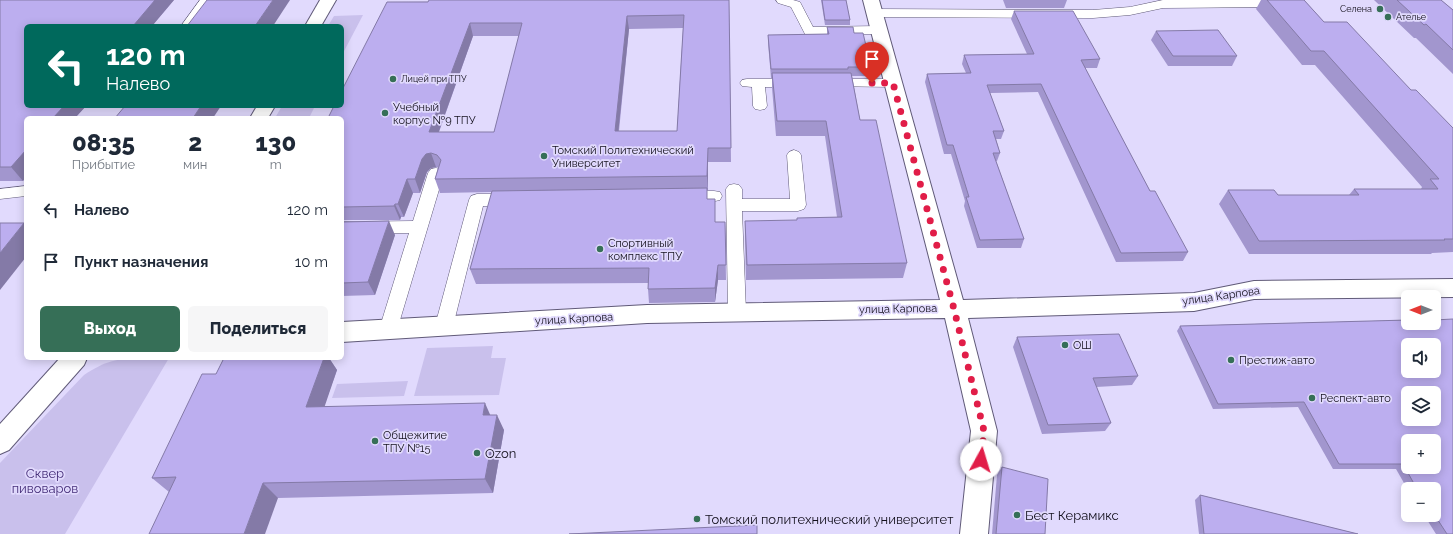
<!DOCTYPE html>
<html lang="ru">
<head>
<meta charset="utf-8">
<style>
	:root { --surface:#fff; --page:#f6f6f7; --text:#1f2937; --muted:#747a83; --accent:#366f57 }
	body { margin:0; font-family:Raleway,sans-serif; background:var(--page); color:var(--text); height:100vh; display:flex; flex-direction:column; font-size:15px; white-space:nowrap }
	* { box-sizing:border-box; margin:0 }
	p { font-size:13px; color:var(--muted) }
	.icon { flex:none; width:22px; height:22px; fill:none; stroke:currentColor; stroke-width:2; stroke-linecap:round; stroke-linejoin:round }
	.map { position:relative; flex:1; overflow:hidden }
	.panel { position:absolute; left:24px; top:116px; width:320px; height:244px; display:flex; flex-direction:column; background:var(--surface); border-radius:6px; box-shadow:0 2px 10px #0003 }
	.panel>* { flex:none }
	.guide { position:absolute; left:24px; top:24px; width:320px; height:84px; border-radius:6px; box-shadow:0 2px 10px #0003; background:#00695c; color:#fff; overflow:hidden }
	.needle { width:26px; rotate:270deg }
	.tools { position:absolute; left:1401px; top:290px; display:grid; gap:8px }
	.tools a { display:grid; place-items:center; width:40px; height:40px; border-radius:6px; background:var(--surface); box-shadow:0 2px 10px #0003; font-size:20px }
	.pin { position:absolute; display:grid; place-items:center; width:34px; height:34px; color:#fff; margin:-41px -17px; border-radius:50% 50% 50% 0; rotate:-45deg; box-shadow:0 0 4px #0007 }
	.pin .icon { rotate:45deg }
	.me { position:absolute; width:44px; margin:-22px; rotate:6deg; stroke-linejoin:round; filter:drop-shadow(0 0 3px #0008) }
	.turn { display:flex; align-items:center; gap:14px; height:84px; padding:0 16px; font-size:18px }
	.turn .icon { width:52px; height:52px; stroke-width:2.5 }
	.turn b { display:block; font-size:28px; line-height:34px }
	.eta { display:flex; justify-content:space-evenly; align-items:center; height:68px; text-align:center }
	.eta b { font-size:24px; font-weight:800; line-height:28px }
	.primary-button { display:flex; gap:8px; margin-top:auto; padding:8px 16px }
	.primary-button a { flex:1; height:46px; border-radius:6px; background:var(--accent); color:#fff; font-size:16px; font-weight:800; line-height:46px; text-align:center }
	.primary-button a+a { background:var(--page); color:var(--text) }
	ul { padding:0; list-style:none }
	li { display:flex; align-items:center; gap:12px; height:52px; padding:0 16px }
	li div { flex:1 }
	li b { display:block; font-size:15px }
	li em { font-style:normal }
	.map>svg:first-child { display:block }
	.green { fill:#c9c0ec }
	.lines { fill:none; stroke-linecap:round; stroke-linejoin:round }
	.service-casing { stroke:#605a78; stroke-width:1 }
	.minor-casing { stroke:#605a78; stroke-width:2 }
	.tertiary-casing { stroke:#605a78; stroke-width:2 }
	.service { fill:#fff; fill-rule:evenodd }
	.minor { fill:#fff; fill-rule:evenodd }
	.tertiary { fill:#fff; fill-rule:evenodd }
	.wall { fill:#a296ce; fill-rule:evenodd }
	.shaded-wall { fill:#847aa7 }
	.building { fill:#bcaeef; stroke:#847aa7; fill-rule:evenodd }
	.route { stroke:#e11d48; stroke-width:7; stroke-dasharray:0 12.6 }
	.poi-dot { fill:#366f57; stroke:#e1dafd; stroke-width:1.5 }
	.labels { text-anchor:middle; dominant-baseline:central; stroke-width:3.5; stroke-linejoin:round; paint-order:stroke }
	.far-poi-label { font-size:9px; fill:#13101c; stroke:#e1dafd; text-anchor:start }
	.poi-label { font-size:11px; fill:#13101c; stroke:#e1dafd; text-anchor:start }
	.street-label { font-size:11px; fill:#13101c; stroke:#e1dafd }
	.near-poi-label { font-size:13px; fill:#13101c; stroke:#e1dafd; text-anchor:start }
	.near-park-label { font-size:13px; fill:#452e78; stroke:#e1dafd }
</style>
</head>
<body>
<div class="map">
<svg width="1453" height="534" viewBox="0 0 1453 534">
	<rect width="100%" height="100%" fill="#e1dafd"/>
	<g class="green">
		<polygon points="363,15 342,55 342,26 328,26 334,16"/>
		<polygon points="282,106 315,106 309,118 275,118"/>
		<polygon points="493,346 491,358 506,358 499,395 414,396 427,348"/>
		<path d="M142,358H169L65,534H0V463L84,375C107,360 116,359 142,358Z"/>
		<polygon points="408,381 404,396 332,398 337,384"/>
	</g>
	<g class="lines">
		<defs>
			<g id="service">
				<polygon points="200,0 212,0 193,26 181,26"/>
				<polygon points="776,0 793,0 800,2 813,27 879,26 883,27 885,30 883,33 879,34 805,34 791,7 778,3"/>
				<polygon points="1163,0 1284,0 1288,3 1286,6 1282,7 1163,8 1130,15 1093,18 874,17 870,16 868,13 870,10 874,9 1093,10 1130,7"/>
				<polygon points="747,79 795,79 800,80 802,83 800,86 795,87 765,87 767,106 765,109 760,110 755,109 753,106 752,87 742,86 740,83 742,80"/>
				<polygon points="829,79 893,79 898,80 900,83 898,86 893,87 824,86 822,83 824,80"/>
				<polygon points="794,150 799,152 801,155 806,205 804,209 798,211 742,211 746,312 743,317 737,319 731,317 728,312 726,189 729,185 734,184 739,185 742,189 742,199 790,199 787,155 789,152"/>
				<polygon points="436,168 441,169 444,173 397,330 394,335 388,337 382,335 379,330 409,233 342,234 342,222 413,221 428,173 431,169"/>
				<polygon points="26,186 26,196 0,199 0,189"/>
				<path d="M685,191H714L720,192L722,196L720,200C708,203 691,203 679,200L677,196L679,192Z"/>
				<polygon points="477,194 512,194 518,196 520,200 518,204 512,206 483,206 453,326 450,331 444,333 438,331 435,326 469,200 471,196"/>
			</g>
			<polygon id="minor" points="863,0 879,0 963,300 1194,293 1254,281 1453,279 1453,297 1254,299 1194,311 968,318 997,431 988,534 960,534 971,431 945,318 647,323 342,342 342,322 647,305 940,300"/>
			<g id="tertiary">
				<polygon points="320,0 336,0 321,26 305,26"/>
				<polygon points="257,106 275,106 268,118 250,118"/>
				<polygon points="60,358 87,358 84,365 9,450 0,454 0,424"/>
			</g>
		</defs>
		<use href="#service" class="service-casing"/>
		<use href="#minor" class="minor-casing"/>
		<use href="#tertiary" class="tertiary-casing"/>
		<use href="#service" class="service"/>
		<use href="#minor" class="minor"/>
		<use href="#tertiary" class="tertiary"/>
	</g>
	<g class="wall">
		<polygon points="0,0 174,0 152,26 26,26 86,106 75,118 26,118 26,177 23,181 0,181"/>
		<path d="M729,0L731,162H708V190H707V199L715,222H725L726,280H718L715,302L649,303L648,289V283L476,284L470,269L492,192L440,193L435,179L438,167H436L431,168L427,172L420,193H413L404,217H401L400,220H342V118L387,2ZM683,28L677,131H619L629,29ZM473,36H519L494,132H439Z"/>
		<polygon points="821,0 846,0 850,20 850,25 825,25"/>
		<polygon points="1003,0 1067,0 1064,8 1006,8"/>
		<polygon points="1261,0 1304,0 1324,22 1411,90 1453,128 1453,252 1432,253 1431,254 1249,254 1219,204 1228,190 1278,195 1349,195 1354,189 1421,189 1422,187 1315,65 1302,65 1256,9"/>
		<polygon points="1374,0 1441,0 1453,10 1453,74 1416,38 1414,38"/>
		<polygon points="1014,11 1100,59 1097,68 1085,68 1150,191 1188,252 1183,261 1116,262 1038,92 990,93 1004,131 1001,139 996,139 1000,153 997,161 996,161 1024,239 1021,248 977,248 964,206 965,201 951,154 944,154 925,82 927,74 966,73 962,64 964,55 1027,54 1011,19"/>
		<polygon points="827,27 854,33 871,67 870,76 852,76 860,120 907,263 903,278 746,280 745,237 745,221 797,221 797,218 837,217 825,136 776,136 772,88 772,78 771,78 768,43 768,35 827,34"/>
		<polygon points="1156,31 1237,56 1232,66 1168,66 1151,40"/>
		<polygon points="342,222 395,235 375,295 342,296"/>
		<polygon points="1408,320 1453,534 1436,534 1424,515 1434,515 1434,489 1408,489 1408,490 1396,469 1333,469 1298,407 1213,409 1177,331 1180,326"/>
		<polygon points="1017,337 1138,376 1132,385 1096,387 1111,423 1105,431 1042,434 1013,347"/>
		<polygon points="224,358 329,358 337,370 324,406 491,415 504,430 493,493 278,498 169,492 152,478 216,374"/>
		<polygon points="1002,467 1045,534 992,534 997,475"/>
		<polygon points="1200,495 1358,534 1199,534 1195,500"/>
	</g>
	<g class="shaded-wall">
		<polygon points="155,0 174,0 152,26 133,26"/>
		<polygon points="273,0 290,0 273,26 255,26"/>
		<polygon points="627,16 629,29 617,144 615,131"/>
		<polygon points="470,23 473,36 434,145 429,132"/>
		<polygon points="64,106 86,106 75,118 53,118"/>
		<polygon points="201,106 221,106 213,118 193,118"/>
		<polygon points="708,148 708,190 707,176"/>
		<polygon points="26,150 26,177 23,181 11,167"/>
		<polygon points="431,153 436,167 431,168 427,172 420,193 415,179 422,159 426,154"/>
		<polygon points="407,179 413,193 404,217 398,204"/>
		<polygon points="395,204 401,217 400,220 394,206"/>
		<polygon points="389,221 395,235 375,295 368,282"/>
		<polygon points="24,223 26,225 26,257 0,290 0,253"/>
		<polygon points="718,265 718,280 715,302 715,288"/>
		<polygon points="324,358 329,358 337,370 319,423 306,407"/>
		<polygon points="485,403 492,419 483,415"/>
		<polygon points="497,415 504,430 493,493 485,479"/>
		<polygon points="263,483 278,498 265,534 244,534"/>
	</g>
	<g class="building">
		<polygon points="0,0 155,0 133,26 26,26 26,106 64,106 53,118 26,118 26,150 11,167 0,167"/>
		<polygon points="207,0 273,0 255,26 187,26"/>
		<path d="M429,0H729L731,148H708L707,176L435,179L441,160L437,155L431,153L426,154L422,159L415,179H407L398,204H395L394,206L342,207V118H328L334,106H342V90L387,2H428ZM684,15L677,131H615L627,16ZM470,23H522L494,132H429Z"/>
		<polygon points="822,0 846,0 850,20 825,20"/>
		<polygon points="1267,0 1304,0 1324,22 1347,22 1411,90 1416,90 1453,128 1453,239 1444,239 1445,240 1259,241 1228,190 1274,190 1278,195 1359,195 1354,189 1438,189 1430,179 1439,179 1324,51 1311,51"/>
		<polygon points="1397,0 1441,0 1453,10 1453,50 1426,24 1424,25"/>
		<polygon points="1014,11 1073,11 1100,59 1081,60 1150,191 1155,191 1188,252 1121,253 1041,84 987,85 1004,131 993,131 1000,153 993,153 1024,239 980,240 966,197 969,197 953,145 947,145 927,74 971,73 964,55 1034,54"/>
		<polygon points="827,27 853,27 854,33 863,33 871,67 848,67 848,69 771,69 768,35 829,34"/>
		<polygon points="1218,30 1237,56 1173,56 1156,31"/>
		<polygon points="772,73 851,73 860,120 876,120 907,263 747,265 745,221 797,220 797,218 842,217 826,121 777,121"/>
		<polygon points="125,106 201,106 193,118 115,118"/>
		<polygon points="707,188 707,199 715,199 715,222 725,222 726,265 718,265 715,288 648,289 649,268 470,269 492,191"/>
		<polygon points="389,221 368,282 342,283 342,222"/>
		<polygon points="0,223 24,223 0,253"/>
		<path d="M1453,319V534H1447L1434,514V489H1417L1403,464H1339L1304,402L1218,404L1180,326L1408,320V323H1434V320ZM1408,345H1434V371H1408ZM1408,393H1434V419H1408ZM1408,441H1434V467H1408Z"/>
		<polygon points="1119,334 1138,376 1093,378 1111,423 1048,425 1017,337"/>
		<polygon points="224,358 324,358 306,407 485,403 483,415 497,415 485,479 263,483 244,534 149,534 176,477 152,478 202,374 216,374"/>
		<polygon points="1002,467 1048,479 1045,534 996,534"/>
		<polygon points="1200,495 1358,534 1204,534"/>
		<polygon points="757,525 757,534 569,534"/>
	</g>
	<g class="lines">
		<polyline class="route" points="872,83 893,83 954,309 984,431 981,460"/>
	</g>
	<g class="poi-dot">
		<circle cx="1380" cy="9" r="4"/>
		<circle cx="1388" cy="17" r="4"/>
		<circle cx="393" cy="79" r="4"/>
		<circle cx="385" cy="113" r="4"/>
		<circle cx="544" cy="156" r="4"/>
		<circle cx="600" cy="249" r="4"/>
		<circle cx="1065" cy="345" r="4"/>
		<circle cx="1231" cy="360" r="4"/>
		<circle cx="1312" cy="398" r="4"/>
		<circle cx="375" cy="441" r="4"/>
		<circle cx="477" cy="453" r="4"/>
		<circle cx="1017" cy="515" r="4"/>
		<circle cx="697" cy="519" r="4"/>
	</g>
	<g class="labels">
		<g class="far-poi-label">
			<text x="1372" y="9" text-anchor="end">Селена</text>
			<text x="1396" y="17">Ателье</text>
			<text x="401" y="79">Лицей при ТПУ</text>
		</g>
		<g class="poi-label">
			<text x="393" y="107">Учебный<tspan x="393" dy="13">корпус №9 ТПУ</tspan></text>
			<text x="552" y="150">Томский Политехнический<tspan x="552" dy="13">Университет</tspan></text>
			<text x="608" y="243">Спортивный<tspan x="608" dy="13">комплекс ТПУ</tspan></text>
			<text x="1073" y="345">ОШ</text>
			<text x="1239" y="360">Престиж-авто</text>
			<text x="1320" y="398">Респект-авто</text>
			<text x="383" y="435">Общежитие<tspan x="383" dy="13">ТПУ №15</tspan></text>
		</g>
		<g class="street-label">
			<text transform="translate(1221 296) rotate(-8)">улица Карпова</text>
			<text transform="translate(898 309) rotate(-1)">улица Карпова</text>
			<text transform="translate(574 319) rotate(-3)">улица Карпова</text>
		</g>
		<g class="near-poi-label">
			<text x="485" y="453">Ozon</text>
			<text x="1025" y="515">Бест Керамикс</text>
			<text x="705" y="519">Томский политехнический университет</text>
		</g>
		<g class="near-park-label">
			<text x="45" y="473">Сквер<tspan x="45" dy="15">пивоваров</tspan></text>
		</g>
	</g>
</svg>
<div class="tools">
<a><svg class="needle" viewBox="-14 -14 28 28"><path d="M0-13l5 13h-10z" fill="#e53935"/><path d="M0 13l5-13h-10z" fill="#747a83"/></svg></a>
<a><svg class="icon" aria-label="sound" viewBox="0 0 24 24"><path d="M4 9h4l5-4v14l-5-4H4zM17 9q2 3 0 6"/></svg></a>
<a><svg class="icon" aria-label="layers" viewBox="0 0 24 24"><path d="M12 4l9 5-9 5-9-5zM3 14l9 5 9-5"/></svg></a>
<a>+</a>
<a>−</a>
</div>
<div class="pin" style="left:872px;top:83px;background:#d93025"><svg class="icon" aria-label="arrive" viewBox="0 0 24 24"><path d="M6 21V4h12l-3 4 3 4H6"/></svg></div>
<svg class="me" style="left:981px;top:460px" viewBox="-20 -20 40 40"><circle r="19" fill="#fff"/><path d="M0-13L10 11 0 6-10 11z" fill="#e11d48"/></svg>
<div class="guide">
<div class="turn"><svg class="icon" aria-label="left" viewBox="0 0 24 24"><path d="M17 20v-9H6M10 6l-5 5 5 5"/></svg><div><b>120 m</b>Налево</div></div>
</div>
<section class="panel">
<div class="eta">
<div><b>08:35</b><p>Прибытие</p></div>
<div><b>2</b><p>мин</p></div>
<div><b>130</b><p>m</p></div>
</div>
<ul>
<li><svg class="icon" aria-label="left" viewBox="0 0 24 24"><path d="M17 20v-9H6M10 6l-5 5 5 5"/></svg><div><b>Налево</b></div><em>120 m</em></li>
<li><svg class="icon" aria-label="arrive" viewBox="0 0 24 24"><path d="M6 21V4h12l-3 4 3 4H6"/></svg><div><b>Пункт назначения</b></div><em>10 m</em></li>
</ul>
<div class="primary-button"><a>Выход</a><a>Поделиться</a></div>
</section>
</div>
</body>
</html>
